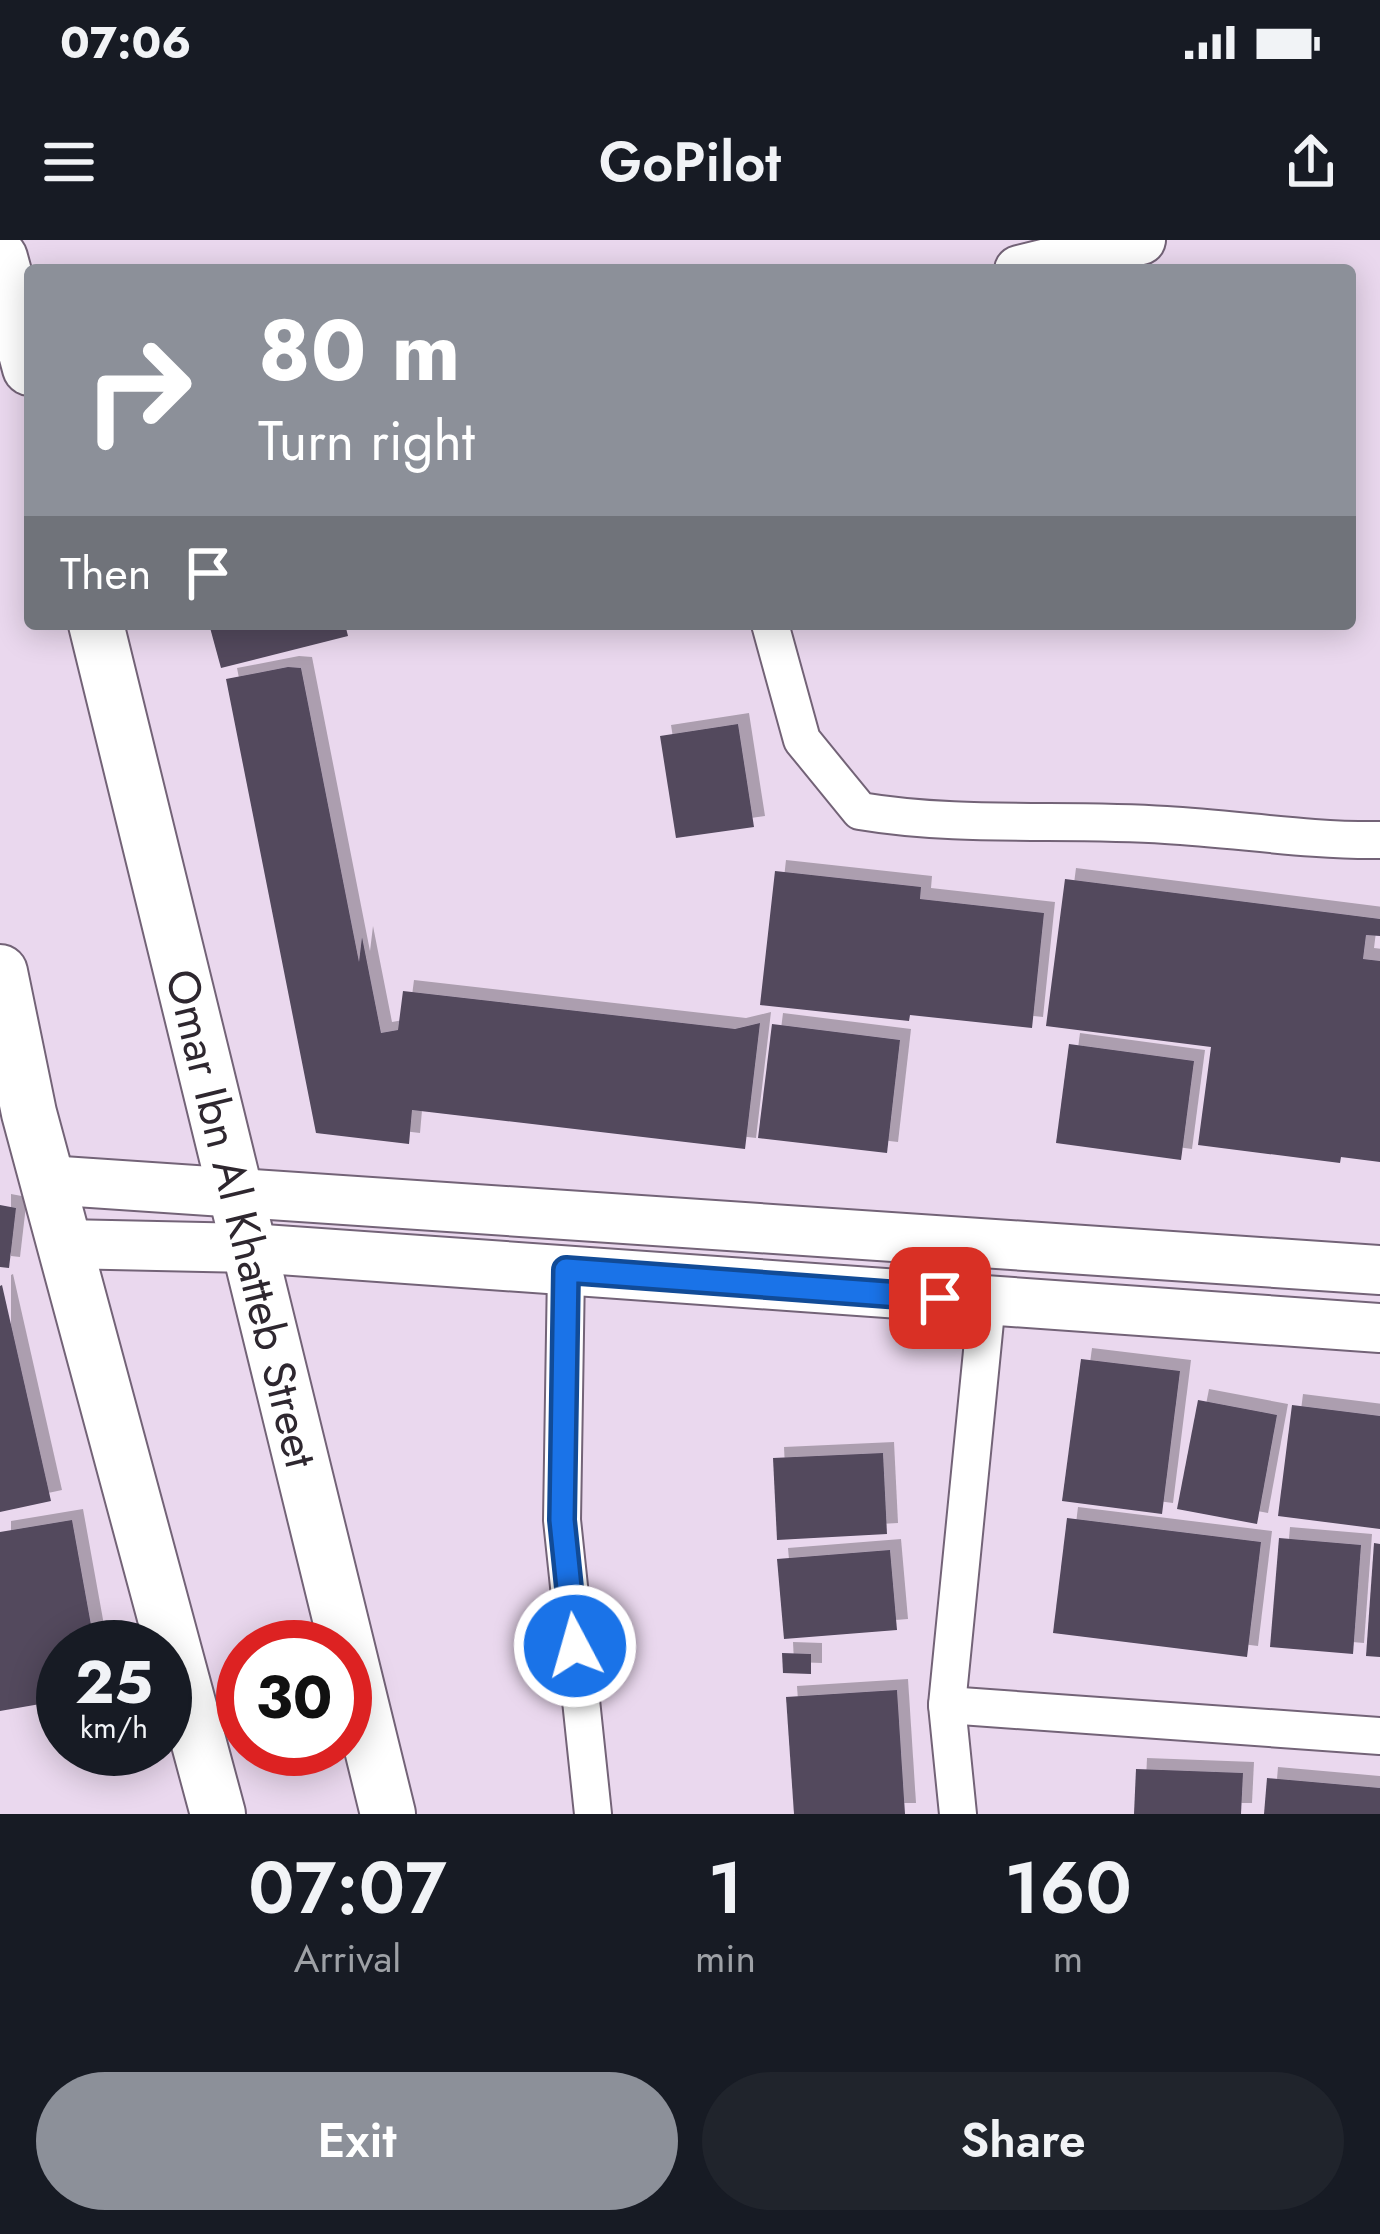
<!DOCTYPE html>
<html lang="en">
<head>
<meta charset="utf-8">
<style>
	:root { --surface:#171b24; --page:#20242c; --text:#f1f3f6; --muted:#9ea1a6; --accent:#8c9099 }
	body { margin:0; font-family:Jost,sans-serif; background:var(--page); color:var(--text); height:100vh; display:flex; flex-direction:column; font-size:45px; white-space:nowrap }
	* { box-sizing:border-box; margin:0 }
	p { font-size:39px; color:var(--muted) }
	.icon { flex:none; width:66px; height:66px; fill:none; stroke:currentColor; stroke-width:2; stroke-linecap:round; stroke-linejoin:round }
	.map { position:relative; height:1574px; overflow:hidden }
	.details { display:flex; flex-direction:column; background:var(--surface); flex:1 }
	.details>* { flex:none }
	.hud { position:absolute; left:24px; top:24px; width:1332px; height:366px; border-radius:12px; box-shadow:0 6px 30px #0003; background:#8c9099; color:#fff; overflow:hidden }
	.speed { position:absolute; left:36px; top:1380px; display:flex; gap:24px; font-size:60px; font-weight:700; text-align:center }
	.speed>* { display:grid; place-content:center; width:156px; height:156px; border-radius:50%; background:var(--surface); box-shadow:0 6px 30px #0003; line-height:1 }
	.speed small { font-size:30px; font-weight:400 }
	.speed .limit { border:18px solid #d22; background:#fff; color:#111 }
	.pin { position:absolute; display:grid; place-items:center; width:102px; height:102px; color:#fff; margin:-51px; border-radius:24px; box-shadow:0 6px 18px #0006 }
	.me { position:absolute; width:132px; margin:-66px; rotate:354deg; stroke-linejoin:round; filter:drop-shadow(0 0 9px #0008) }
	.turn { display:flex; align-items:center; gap:42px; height:252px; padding:0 36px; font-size:54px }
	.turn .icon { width:156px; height:156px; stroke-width:2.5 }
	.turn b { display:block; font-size:84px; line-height:102px }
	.then { display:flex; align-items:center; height:114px; padding:0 36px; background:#0003; gap:24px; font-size:45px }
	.eta { display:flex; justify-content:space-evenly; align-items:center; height:204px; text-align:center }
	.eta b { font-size:72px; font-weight:600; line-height:84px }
	.primary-button { display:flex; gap:24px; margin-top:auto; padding:24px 36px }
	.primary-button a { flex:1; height:138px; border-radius:72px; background:var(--accent); color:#fff; font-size:48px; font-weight:600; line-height:138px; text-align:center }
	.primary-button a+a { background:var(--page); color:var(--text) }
	.status { display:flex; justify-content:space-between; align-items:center; height:84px; padding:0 60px; background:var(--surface); direction:ltr }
	.status svg { height:33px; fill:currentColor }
	header { display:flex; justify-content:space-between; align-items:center; height:156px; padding:0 36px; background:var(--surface); font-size:54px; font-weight:600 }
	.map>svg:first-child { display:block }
	.building { fill:#52485d; filter:url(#shadow) }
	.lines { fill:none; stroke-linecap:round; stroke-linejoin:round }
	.street-casing { stroke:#736377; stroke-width:40 }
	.secondary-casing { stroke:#736377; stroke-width:52 }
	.primary-casing { stroke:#736377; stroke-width:58 }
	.street { stroke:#fff; stroke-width:36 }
	.secondary { stroke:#fff; stroke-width:48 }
	.primary { stroke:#fff; stroke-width:54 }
	.route-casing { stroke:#114b97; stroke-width:30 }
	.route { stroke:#1a73e8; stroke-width:21 }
	.labels { text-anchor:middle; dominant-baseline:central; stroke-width:12; stroke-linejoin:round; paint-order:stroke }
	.street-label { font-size:45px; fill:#2e272f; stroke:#ead8ee }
</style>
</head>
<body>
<div class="status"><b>07:06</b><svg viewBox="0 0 49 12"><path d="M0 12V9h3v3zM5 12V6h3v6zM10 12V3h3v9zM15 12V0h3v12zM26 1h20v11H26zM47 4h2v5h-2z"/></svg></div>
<header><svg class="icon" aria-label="menu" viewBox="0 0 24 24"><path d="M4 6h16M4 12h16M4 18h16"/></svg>GoPilot<svg class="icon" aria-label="share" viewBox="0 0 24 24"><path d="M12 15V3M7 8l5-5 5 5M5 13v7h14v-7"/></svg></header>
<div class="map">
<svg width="1380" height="1574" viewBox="0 0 1380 1574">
	<defs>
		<filter id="shadow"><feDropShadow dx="11" dy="-11" stdDeviation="0" flood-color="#0004"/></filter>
	</defs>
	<rect width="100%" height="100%" fill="#ead8ee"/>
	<g class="building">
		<polygon points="209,384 345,384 348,396 221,428"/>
		<polygon points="288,427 301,428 359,722 362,697 381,793 398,790 403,751 735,789 760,783 745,909 412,870 409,904 316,893 226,439"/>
		<polygon points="738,484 754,587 676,598 660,496"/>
		<polygon points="775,631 921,647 920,659 1044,673 1032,788 910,775 909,781 760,765"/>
		<polygon points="1065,639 1380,679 1380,696 1366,695 1363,719 1380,721 1380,922 1341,917 1340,923 1198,905 1211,807 1046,786"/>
		<polygon points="772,784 900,800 887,913 758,898"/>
		<polygon points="1069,804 1194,821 1181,920 1056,903"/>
		<polygon points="0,965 16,968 9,1028 0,1027"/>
		<polygon points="2,1045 51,1261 0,1272 0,1046"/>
		<polygon points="1081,1119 1180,1131 1162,1274 1062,1261"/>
		<polygon points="1198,1160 1277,1175 1257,1284 1177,1269"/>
		<polygon points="1292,1165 1380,1176 1380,1289 1278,1276"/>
		<polygon points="883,1213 887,1294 777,1300 773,1218"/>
		<polygon points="1067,1278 1261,1302 1247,1417 1053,1393"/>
		<polygon points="72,1280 95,1407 63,1407 63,1460 0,1471 0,1292"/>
		<polygon points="1279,1298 1361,1305 1353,1414 1270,1407"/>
		<polygon points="1374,1303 1380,1304 1380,1417 1366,1416"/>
		<polygon points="890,1310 897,1390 784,1399 777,1319"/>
		<polygon points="782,1413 811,1414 811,1434 783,1433"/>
		<polygon points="897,1450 905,1574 794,1574 786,1457"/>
		<polygon points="1136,1529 1243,1533 1241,1574 1134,1574"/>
		<polygon points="1267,1538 1380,1548 1380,1574 1264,1574"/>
	</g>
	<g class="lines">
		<defs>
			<g id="street">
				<path d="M770,384L802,500L860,571C961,588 1064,578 1166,585C1238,589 1308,601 1380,600"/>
				<polyline points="566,1031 562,1280 593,1574"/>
				<polyline points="947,1465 1380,1496"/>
				<polyline points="958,1574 947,1465 987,1061"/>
			</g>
			<g id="secondary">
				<polyline points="1019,30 1141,0"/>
				<polyline points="47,940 1380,1030"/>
				<polyline points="64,1004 250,1008 1380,1088"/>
			</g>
			<g id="primary">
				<polyline points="0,18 30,128"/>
				<path id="s1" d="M96,384L388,1574"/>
				<polyline points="0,732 29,873 218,1574"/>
			</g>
		</defs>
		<use href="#street" class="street-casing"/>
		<use href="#secondary" class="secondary-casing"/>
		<use href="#primary" class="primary-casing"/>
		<use href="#street" class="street"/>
		<use href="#secondary" class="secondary"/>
		<use href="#primary" class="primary"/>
	</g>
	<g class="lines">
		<defs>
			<polyline id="route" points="575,1406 562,1280 566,1030 940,1058"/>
		</defs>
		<use href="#route" class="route-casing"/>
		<use href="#route" class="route"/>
	</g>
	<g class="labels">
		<g class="street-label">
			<text stroke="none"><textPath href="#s1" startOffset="612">Omar Ibn Al Khatteb Street</textPath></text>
		</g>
	</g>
</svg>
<div class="speed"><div>25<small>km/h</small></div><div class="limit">30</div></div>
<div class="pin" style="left:940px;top:1058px;background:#d93025"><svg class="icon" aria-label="arrive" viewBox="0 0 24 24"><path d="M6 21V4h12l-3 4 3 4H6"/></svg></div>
<svg class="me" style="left:575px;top:1406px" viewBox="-20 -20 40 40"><circle r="17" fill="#1a73e8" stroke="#fff" stroke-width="3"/><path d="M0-11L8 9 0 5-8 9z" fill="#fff"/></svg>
<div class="hud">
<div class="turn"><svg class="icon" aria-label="right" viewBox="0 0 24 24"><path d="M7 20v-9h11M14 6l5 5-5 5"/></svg><div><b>80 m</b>Turn right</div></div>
<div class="then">Then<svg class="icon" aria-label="arrive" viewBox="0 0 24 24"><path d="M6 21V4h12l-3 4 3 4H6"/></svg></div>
</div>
</div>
<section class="details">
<div class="eta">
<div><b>07:07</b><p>Arrival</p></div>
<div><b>1</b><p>min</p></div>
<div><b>160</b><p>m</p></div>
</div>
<div class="primary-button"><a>Exit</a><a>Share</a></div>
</section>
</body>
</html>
